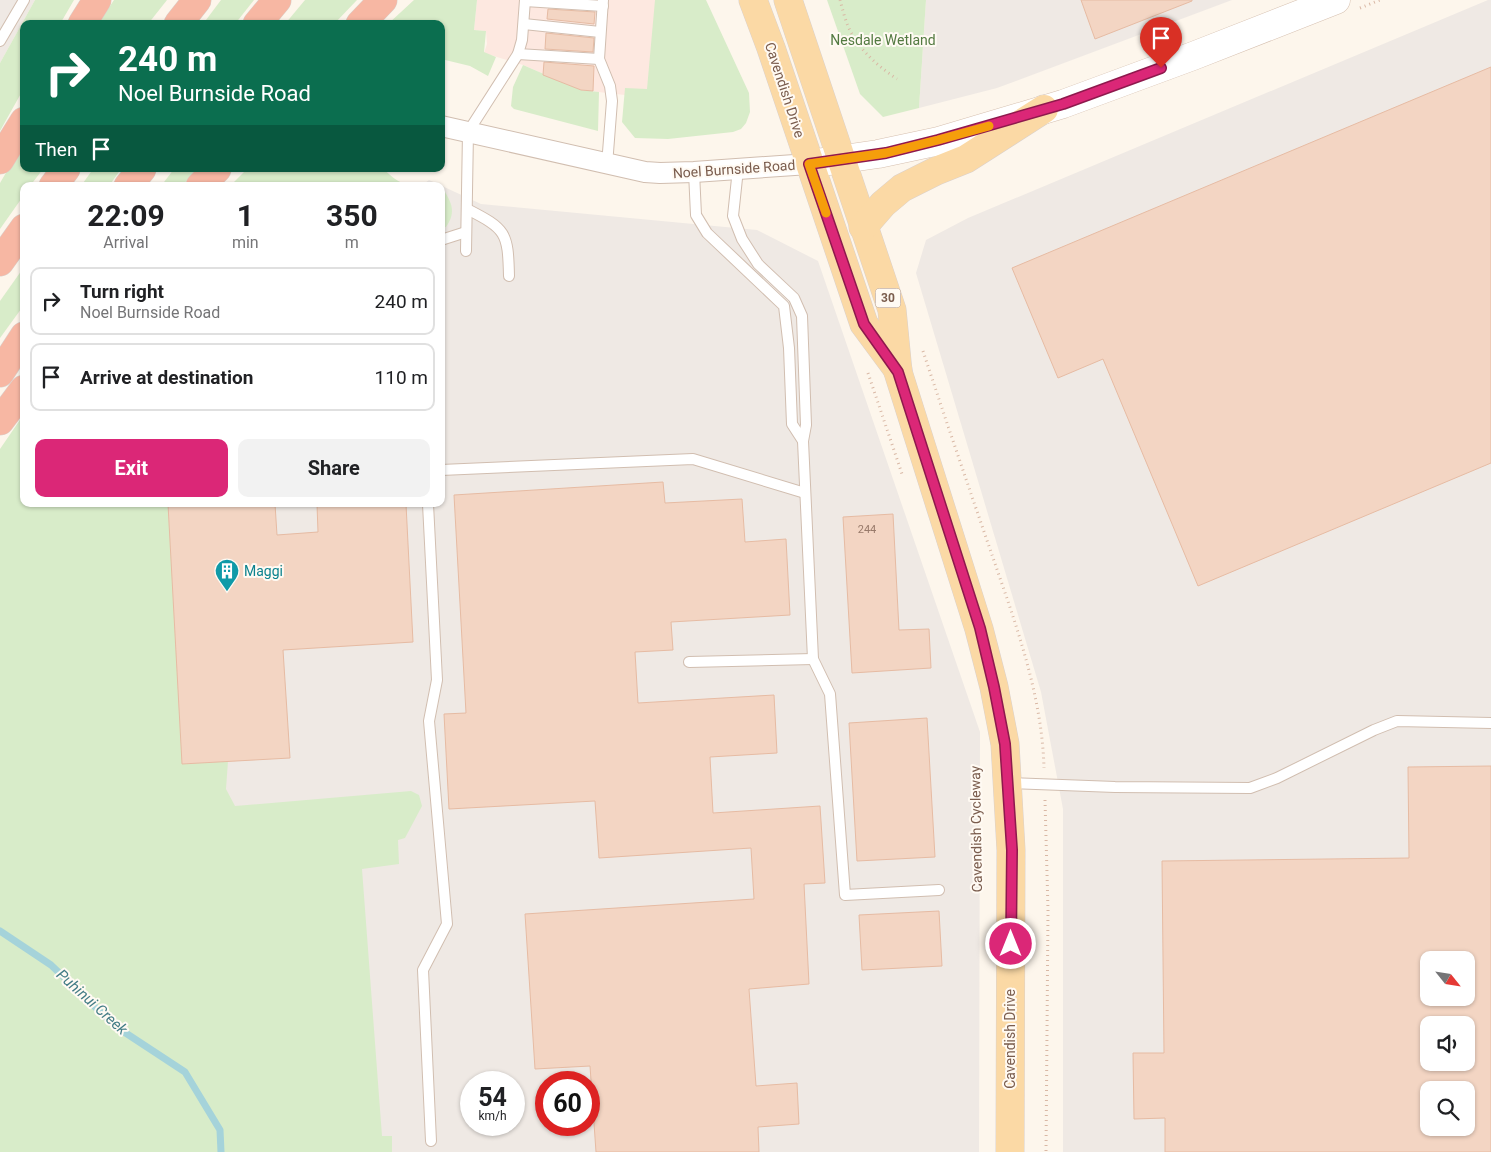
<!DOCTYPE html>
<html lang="en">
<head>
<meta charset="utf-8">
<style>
	:root { --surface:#fff; --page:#f2f2f2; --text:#202124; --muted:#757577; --line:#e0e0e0; --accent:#db2777 }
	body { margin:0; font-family:Roboto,sans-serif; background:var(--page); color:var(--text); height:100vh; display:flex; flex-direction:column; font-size:19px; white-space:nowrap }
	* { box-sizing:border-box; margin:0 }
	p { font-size:16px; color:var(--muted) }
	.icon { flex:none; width:28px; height:28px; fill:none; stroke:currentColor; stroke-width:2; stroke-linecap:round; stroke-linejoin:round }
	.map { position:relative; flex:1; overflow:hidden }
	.side { position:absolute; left:20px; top:182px; width:425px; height:325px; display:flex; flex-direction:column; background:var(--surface); border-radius:10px; box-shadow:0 1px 4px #0004 }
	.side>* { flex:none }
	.hud { position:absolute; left:20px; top:20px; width:425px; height:152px; border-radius:10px; box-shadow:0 1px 4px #0004; background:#0b6e4f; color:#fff; overflow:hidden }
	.needle { width:32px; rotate:120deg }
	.buttons { position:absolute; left:1420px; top:951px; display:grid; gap:10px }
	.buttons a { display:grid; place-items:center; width:55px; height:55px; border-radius:10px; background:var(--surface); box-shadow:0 1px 4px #0004; font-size:25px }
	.speed { position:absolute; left:460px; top:1071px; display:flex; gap:10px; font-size:25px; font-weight:700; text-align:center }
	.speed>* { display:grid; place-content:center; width:65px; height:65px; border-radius:50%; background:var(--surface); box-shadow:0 1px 4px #0004; line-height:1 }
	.speed small { font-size:12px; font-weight:400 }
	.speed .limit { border:8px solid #d22; background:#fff; color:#111 }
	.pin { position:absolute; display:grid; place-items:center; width:42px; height:42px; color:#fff; margin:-51px -21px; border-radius:50% 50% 50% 0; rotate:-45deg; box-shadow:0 0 5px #0007 }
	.pin .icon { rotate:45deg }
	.me { position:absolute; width:55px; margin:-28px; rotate:0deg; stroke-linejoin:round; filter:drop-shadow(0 0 4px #0008) }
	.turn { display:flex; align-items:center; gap:18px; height:105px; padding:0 15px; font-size:22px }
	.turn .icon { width:65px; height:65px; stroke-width:2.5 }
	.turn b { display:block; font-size:35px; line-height:42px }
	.then { display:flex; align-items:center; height:48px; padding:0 15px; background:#0003; gap:10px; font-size:19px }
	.eta { display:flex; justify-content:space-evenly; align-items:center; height:85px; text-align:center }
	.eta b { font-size:30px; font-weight:700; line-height:35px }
	.action { display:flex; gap:10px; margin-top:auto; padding:10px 15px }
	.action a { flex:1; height:58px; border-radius:10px; background:var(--accent); color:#fff; font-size:20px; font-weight:700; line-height:58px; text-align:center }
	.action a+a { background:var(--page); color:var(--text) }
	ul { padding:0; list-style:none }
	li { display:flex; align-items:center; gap:15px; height:68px; margin:0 10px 8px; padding:0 5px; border:2px solid var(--line); border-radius:10px }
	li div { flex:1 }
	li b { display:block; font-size:19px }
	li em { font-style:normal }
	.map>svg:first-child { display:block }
	.commercial { fill:#fde8e0 }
	.industrial { fill:#efe9e4; fill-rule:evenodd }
	.green { fill:#d8ecc9 }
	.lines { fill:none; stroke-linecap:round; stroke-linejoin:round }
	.stream { stroke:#a5d3da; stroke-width:7 }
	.building { fill:#f3d5c3; stroke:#e6bba3; fill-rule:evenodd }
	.service-casing { stroke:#d1beb0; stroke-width:12 }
	.minor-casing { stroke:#d1beb0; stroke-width:22 }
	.secondary-casing { stroke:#d6c0b0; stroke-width:29 }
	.primary-casing { stroke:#dad1cd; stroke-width:29 }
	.motorway-casing { stroke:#dad1cd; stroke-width:29 }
	.path { stroke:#d9b8a5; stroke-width:3; stroke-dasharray:1 4; stroke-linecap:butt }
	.service { stroke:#fff; stroke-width:10 }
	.minor { stroke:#fff; stroke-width:20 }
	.secondary { stroke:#fff; stroke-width:28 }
	.primary { stroke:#fbd9a5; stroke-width:28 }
	.motorway { stroke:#f7b7a3; stroke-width:28 }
	.route-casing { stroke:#8e194d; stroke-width:12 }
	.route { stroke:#db2777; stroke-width:9 }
	.slow { stroke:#f59e0b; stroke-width:9 }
	.labels { text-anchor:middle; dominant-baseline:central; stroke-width:4; stroke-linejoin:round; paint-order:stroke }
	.number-label { font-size:11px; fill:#987a6a }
	.shield { fill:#fffaf3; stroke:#a28b7f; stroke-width:1 }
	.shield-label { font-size:12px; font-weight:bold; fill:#7a5c4d }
	.park-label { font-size:14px; fill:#537a41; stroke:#fffaf3 }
	.street-label { font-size:14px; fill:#7a5c4d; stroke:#fffaf3 }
	.culture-label { font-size:14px; fill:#0d838f; stroke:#fffaf3; text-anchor:start }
	.water-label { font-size:15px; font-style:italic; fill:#437c86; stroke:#fffaf3 }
</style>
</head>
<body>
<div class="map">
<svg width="1491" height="1152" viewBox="0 0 1491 1152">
	<rect width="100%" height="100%" fill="#fdf6ec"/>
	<polygon class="commercial" points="477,0 689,0 651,98 581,90 523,65 484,53 487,44 486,31 474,30"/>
	<g class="industrial">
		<polygon points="0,0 35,0 0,63"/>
		<polygon points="926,0 1232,0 997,88 919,108"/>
		<path d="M1488,0H1491V1152H1063V809L1041,692L916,273L926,240L968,218ZM1429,960H1466V998H1429ZM1429,1025H1466V1062H1429ZM1429,1090H1466V1128H1429Z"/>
		<path d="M429,180L481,204L757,230L818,261L980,732L979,1152H338L24,504H441V186H421ZM471,1082H514V1125H471ZM546,1082H589V1125H546Z"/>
	</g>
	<g class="green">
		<polygon points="35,0 74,0 60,24 24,24 24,88 0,131 0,63"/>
		<polygon points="114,0 167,0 148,24 98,24"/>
		<polygon points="221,0 254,0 235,24 203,24"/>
		<polygon points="305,0 357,0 334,24 285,24"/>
		<polygon points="414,0 477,0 474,30 486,31 484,52 496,57 488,76 470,66 441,59 441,24 388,24"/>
		<polygon points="655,0 706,0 749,93 750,112 746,123 741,129 733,132 668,139 635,138 622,122 625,88 647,89"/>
		<polygon points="827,0 926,0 919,108 883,117 860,94"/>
		<polygon points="523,65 581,90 599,92 598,131 514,109 511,106 513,87"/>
		<polygon points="24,142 24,169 43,169 30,186 24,186 24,195 0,229 0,183"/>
		<polygon points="93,169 121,169 109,186 81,186"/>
		<polygon points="174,169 197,169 182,186 161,186"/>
		<path d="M247,169H384C393,179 401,184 414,186H230Z"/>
		<path d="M441,191L445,192C453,205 455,214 446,227L441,228Z"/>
		<polygon points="24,267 24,305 0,338 0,301"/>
		<polygon points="24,414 24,504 168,504 183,764 228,761 226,789 235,806 411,791 419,795 422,806 405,838 398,840 399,864 362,869 382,1136 392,1136 392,1152 0,1152 0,449"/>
	</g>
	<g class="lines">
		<polyline class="stream" points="0,931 51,965 115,1026 185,1072 220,1130 221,1152"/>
	</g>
	<g class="building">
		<polygon points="1081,0 1192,0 1192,1 1095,39"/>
		<polygon points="548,9 595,12 594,24 547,19"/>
		<polygon points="546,33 594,38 593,52 545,49"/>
		<polygon points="544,62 594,66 593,91 581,90 543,75"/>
		<polygon points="1491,67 1491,463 1198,586 1103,359 1058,378 1012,268"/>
		<polygon points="663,482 665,503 742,499 745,542 786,539 790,615 671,622 673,650 635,652 638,703 774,695 777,753 710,757 713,813 820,806 825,883 804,884 809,984 749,989 756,1086 797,1083 799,1124 758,1127 759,1152 596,1152 590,1066 535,1069 525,914 754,899 751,848 599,858 595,801 449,809 444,714 466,713 454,495"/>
		<polygon points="168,504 275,504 277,535 318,532 317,504 406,504 413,642 283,650 290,758 182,764"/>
		<polygon points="893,514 899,630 929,629 931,668 852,673 843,517"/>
		<polygon points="927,718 935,857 857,861 849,723"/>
		<path d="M1491,766V1152H1165V1118L1134,1119L1133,1053H1164L1162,861L1409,858L1408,767ZM1429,960H1466V998H1429ZM1429,1025H1466V1062H1429ZM1429,1090H1466V1128H1429Z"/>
		<polygon points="939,911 942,966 862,970 859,915"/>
	</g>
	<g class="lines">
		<defs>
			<g id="service">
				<polyline points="603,0 599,59 610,86 612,101 607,165"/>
				<polyline points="525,1 603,6"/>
				<polyline points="524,24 600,32"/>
				<polyline points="0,41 24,0"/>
				<polyline points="518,54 599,59"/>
				<polyline points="738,169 733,216 742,239 758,264 794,298 802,316 806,425 803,441 813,659 830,694 845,895 939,890"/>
				<polyline points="694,172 696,215 707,233 784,306 789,348 792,424 803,441"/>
				<path d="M467,209C506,229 508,232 509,276"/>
				<polyline points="441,240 466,232"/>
				<polyline points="466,251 468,132 518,54 522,40 525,0"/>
				<polyline points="441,470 693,459 805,493"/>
				<polyline points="428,504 437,680 429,721 447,924 423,970 431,1141"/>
				<polyline points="689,662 813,659"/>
				<polyline points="1009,783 1115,787 1250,788 1277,778 1374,730 1397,721 1491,723"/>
			</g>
			<polyline id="minor" points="441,126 645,172 660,173 694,172 809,164"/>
			<polyline id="secondary" points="809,164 878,154 939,141 1063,104 1193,56 1336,0"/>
			<g id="primary">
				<polyline points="753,0 771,48 864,324 898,370"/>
				<polyline points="788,0 892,310 898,372 979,629 994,687 1005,744 1011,850 1010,1152"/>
				<polyline points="863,227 883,204 902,188 936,171 966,159 1044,109"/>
			</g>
			<g id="motorway">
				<polyline points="82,24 97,0"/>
				<polyline points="178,24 197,0"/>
				<polyline points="257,24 277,0"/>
				<polyline points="360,24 383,0"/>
				<polyline points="0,160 24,121"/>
				<polyline points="53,186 66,169"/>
				<polyline points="128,186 142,169"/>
				<polyline points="200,186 217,169"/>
				<polyline points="0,262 24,228"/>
				<polyline points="0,373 24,336"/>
				<polyline points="0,421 24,389"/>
			</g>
		</defs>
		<use href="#service" class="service-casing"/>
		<use href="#minor" class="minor-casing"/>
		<use href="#secondary" class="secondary-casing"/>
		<use href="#primary" class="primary-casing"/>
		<use href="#motorway" class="motorway-casing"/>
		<g class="path">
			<path d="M840,0C843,11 846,24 852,34C863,53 879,67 897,79"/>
			<polyline points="1360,8 1380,0"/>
			<path d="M923,351C945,418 968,485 991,552C1015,622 1042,694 1044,768"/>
			<polyline points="868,373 902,474"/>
			<polyline points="1045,800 1048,910 1046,1152"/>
		</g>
		<use href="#service" class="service"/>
		<use href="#minor" class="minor"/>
		<use href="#secondary" class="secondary"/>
		<use href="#primary" class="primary"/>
		<use href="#motorway" class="motorway"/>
	</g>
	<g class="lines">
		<defs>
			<polyline id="route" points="1011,944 1012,850 1005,744 994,687 980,628 898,372 864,324 809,164 886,153 938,140 1063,104 1161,68"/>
		</defs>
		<use href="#route" class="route-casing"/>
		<use href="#route" class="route"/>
		<polyline class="slow" points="826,213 809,164 886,153 938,140 989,126"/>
	</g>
	<defs>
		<symbol id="building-pin" viewBox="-11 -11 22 30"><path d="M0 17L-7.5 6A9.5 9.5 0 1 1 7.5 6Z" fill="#0f9aa8" stroke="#fffaf3"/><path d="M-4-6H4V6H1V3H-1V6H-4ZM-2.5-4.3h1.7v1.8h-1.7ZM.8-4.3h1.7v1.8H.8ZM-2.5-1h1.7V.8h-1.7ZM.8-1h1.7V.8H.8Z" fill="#fff"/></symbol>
	</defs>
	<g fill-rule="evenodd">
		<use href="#building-pin" x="213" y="557" width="28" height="38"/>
	</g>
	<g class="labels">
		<g class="number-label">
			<text x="867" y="529">244</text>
		</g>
		<rect class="shield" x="875.5" y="288.5" width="25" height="19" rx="4"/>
		<g class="shield-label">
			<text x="888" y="298">30</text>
		</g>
		<g class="park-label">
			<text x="883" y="40">Nesdale Wetland</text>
		</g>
		<g class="street-label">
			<text transform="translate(785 90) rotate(72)">Cavendish Drive</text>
			<text transform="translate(734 169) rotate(-4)">Noel Burnside Road</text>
			<text transform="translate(976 829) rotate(-91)">Cavendish Cycleway</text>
			<text transform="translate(1010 1039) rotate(-90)">Cavendish Drive</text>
		</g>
		<g class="culture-label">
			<text x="244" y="571">Maggi</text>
		</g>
		<g class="water-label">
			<text transform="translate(92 1002) rotate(42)">Puhinui Creek</text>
		</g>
	</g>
</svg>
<div class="buttons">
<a><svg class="needle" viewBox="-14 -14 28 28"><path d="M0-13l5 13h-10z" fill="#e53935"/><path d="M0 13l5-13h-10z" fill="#757577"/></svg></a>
<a><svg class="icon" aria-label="sound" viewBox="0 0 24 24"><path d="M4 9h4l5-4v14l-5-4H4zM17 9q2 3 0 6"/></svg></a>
<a><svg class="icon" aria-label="search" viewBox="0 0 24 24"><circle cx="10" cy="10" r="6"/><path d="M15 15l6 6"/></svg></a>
</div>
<div class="speed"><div>54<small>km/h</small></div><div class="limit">60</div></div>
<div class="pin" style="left:1161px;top:68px;background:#d93025"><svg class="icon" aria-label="arrive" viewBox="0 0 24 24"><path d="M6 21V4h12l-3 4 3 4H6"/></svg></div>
<svg class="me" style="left:1011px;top:944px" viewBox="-20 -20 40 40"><circle r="17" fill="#db2777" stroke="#fff" stroke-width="3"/><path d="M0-11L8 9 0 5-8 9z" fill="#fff"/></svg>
<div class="hud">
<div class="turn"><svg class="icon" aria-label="right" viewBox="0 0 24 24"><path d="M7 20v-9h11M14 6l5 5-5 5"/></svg><div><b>240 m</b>Noel Burnside Road</div></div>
<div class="then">Then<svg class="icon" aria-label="arrive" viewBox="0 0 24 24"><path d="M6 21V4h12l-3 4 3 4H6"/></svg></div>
</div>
<section class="side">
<div class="eta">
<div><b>22:09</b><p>Arrival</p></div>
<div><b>1</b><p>min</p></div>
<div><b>350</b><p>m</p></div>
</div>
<ul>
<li><svg class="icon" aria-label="right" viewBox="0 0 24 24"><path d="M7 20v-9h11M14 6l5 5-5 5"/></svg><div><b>Turn right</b><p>Noel Burnside Road</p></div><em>240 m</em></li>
<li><svg class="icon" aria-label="arrive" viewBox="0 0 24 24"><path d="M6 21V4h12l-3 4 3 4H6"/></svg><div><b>Arrive at destination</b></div><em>110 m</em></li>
</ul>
<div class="action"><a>Exit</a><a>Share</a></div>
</section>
</div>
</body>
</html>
